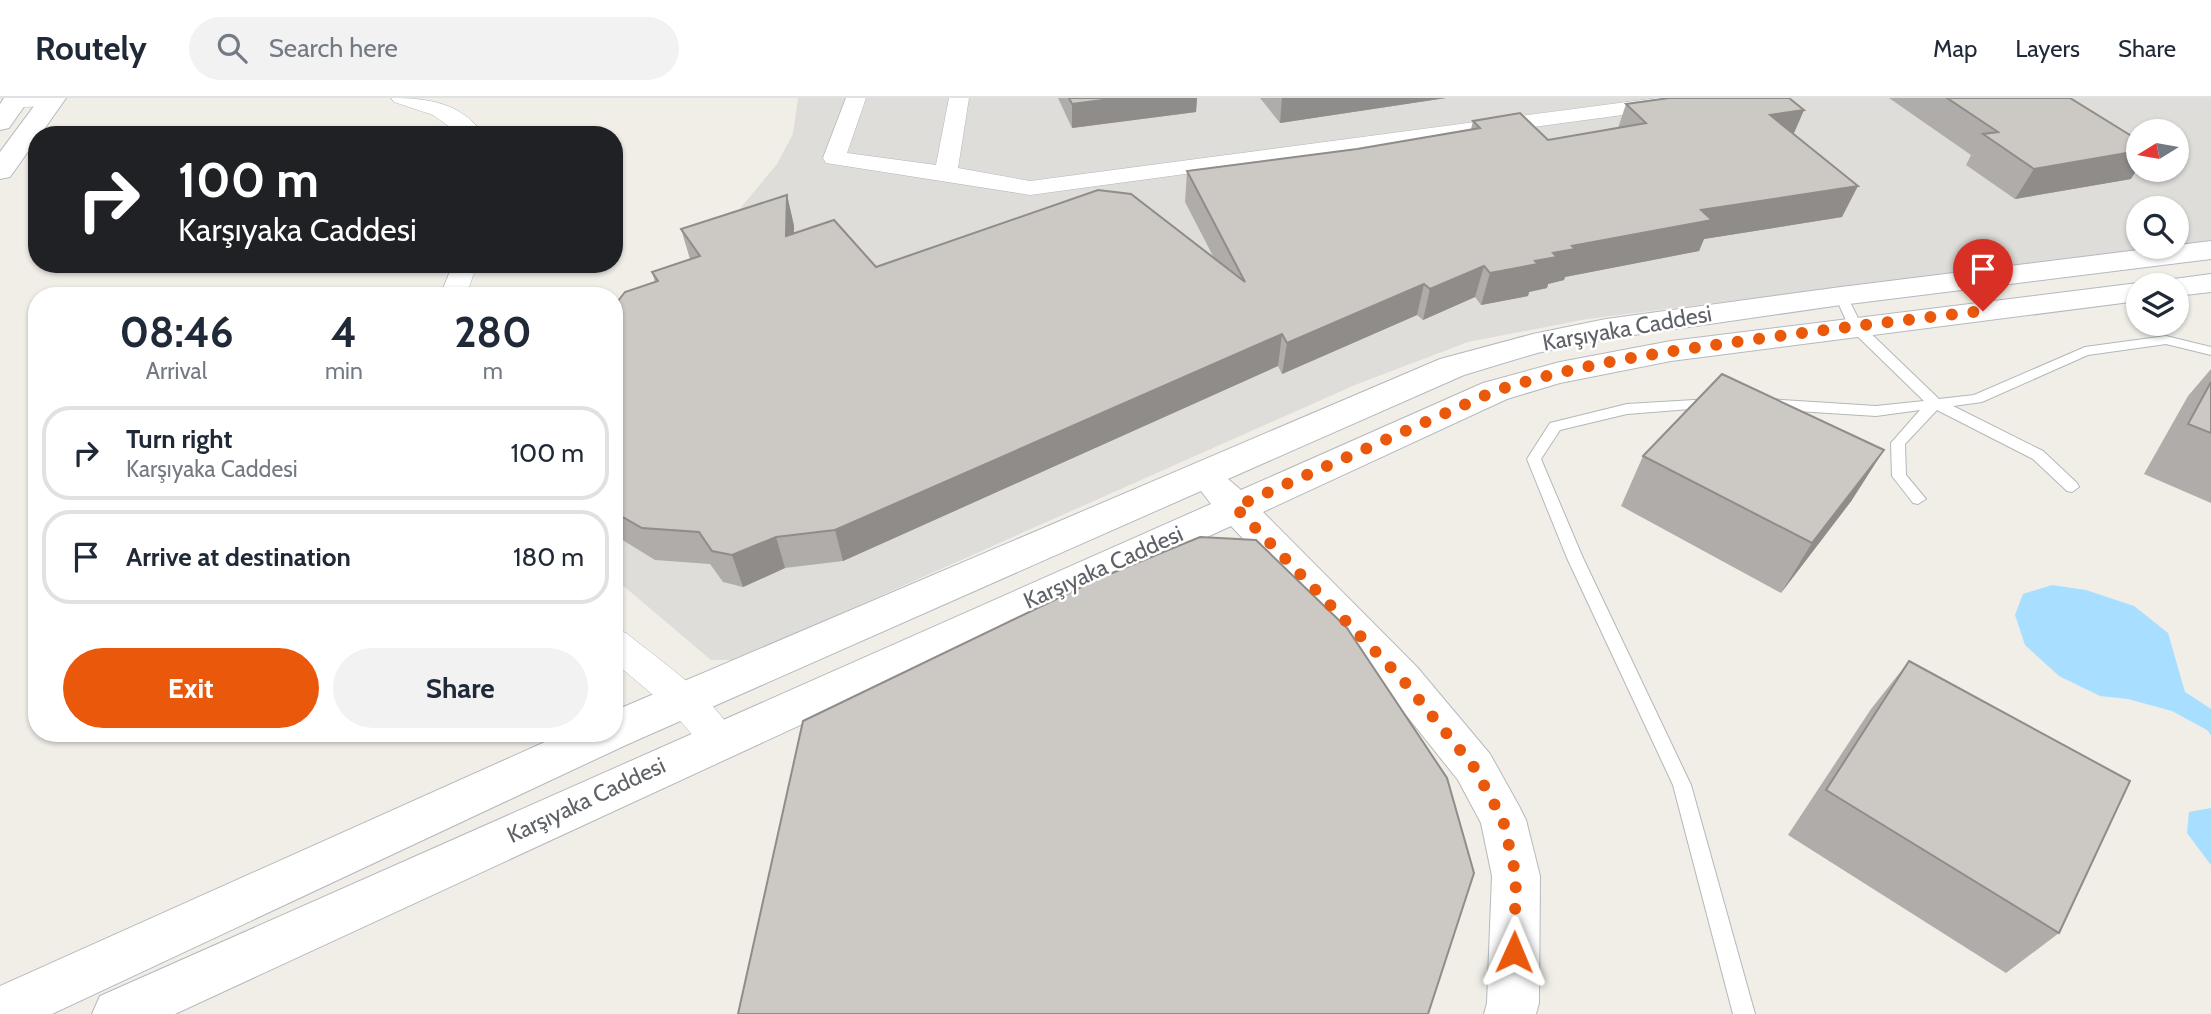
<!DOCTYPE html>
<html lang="en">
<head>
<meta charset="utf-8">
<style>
	:root { --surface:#fff; --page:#f2f2f3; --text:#1f2937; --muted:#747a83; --line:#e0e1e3; --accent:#ea580c }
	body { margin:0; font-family:Cabin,sans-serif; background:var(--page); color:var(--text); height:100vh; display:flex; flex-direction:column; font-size:26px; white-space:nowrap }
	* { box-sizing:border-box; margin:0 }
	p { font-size:23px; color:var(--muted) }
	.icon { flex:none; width:38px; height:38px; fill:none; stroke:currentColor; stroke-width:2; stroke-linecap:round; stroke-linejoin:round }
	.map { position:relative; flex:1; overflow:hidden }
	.details { position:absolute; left:28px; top:189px; width:595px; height:455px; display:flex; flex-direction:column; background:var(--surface); border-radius:28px; box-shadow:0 2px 5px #0004 }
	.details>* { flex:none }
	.guide { position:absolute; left:28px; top:28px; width:595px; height:147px; border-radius:28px; box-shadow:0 2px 5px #0004; background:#202124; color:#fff; overflow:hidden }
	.needle { width:46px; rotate:259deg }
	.fabs { position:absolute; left:2126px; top:21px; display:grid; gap:14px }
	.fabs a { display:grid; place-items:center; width:63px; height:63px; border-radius:50%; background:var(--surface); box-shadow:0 2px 5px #0004; font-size:35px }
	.pin { position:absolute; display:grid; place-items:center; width:60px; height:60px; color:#fff; margin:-72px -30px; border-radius:50% 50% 50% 0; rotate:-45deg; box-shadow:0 0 7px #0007 }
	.pin .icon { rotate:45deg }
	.me { position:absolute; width:77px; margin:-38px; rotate:1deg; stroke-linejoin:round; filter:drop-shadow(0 0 5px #0008) }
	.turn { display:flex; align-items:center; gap:24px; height:147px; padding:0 35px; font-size:32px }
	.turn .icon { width:91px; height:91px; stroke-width:2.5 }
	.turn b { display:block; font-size:49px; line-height:60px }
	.eta { display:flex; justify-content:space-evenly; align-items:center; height:119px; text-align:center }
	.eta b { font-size:42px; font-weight:700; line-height:49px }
	.primary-button { display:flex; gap:14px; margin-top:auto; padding:14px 35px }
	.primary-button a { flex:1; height:80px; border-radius:42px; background:var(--accent); color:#fff; font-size:28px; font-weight:700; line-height:80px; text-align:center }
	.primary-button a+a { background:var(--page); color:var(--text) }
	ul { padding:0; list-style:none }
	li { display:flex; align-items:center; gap:21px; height:94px; margin:0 14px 10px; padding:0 21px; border:4px solid var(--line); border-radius:28px }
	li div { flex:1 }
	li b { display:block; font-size:26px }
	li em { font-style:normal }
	header { display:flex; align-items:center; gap:42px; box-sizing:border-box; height:98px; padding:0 35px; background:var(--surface); border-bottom:2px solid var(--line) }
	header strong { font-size:33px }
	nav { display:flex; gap:38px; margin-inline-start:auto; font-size:24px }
	.search { width:490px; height:63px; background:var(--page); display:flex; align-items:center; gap:18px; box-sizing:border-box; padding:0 24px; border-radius:38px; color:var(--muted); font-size:26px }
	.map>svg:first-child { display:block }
	.industrial { fill:#dfddd9; fill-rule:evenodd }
	.water { fill:#a8deff }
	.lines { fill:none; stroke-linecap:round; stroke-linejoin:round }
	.lane-casing { stroke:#b4b7bb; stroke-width:2 }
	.street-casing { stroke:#b4b7bb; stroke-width:1 }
	.secondary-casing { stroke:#b5b9be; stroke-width:2 }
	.lane { fill:#fff; fill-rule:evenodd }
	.street { fill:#fff; fill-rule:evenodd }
	.secondary { fill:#fff; fill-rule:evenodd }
	.wall { fill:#afaca9 }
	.shaded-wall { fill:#8f8c89 }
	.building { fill:#ccc8c4; stroke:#8f8c89; stroke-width:2 }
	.route { stroke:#ea580c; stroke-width:12; stroke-dasharray:0 21.6 }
	.labels { text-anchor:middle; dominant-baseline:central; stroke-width:5; stroke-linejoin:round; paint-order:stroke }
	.street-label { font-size:23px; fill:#5e6267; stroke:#fff }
</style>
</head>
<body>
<header>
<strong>Routely</strong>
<div class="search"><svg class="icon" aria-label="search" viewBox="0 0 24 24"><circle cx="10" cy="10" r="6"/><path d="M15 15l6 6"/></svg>Search here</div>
<nav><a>Map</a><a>Layers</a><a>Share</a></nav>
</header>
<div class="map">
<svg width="2211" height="916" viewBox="0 0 2211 916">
	<rect width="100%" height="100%" fill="#f0eee7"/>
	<path class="industrial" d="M798,0H2211V142L2177,147V110H2138V149H2161L1587,221L1468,244L1355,287L736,562H711L614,480V262L777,66L793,36ZM2138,33H2177V72H2138Z"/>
	<g class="water">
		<polygon points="2052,487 2086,492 2134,508 2168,535 2185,594 2211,611 2211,637 2207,632 2172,613 2128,601 2100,598 2059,578 2025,547 2015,517 2023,496"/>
		<polygon points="2211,710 2211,767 2187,735 2189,714"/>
	</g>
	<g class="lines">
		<defs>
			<g id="lane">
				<polygon points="1841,194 1847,198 1861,226 1939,301 1974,297 2085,249 2166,238 2211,249 2211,257 2166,246 2088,257 1982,304 1953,308 2043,353 2077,385 2079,389 2072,394 2067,393 2033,361 1937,312 1905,346 1906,377 1926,401 1918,406 1913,405 1892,378 1891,345 1920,312 1876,318 1768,311 1761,306 1768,301 1876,308 1924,303 1850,231 1835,198"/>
				<polygon points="1711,301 1716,303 1718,306 1716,309 1627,316 1560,332 1541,361 1583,460 1691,687 1755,916 1733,916 1673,687 1567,460 1527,361 1550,325 1627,306"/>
			</g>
			<g id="street">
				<path d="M7,0H64L61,4C46,8 23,11 8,7L5,3Z"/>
				<path d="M391,0C427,0 461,4 484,37H461L433,17L394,4Z"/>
				<polygon points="846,0 866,0 847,55 936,67 949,0 969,0 958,70 1030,83 1657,0 1714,0 1711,4 1704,6 1030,97 826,65 823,60"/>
				<polygon points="453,166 477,166 466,198 440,198"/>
				<path d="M614,531L626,535C662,564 716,600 737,642L732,653L719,657L706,653L671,612L614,564Z"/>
			</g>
			<g id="secondary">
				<polygon points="4,0 30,0 9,30 0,32 0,6"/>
				<polygon points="40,0 66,0 40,37 37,37 37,41 10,79 0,81 0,54"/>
				<polygon points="2211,143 2211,161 1841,207 1606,241 1537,255 1464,277 1228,381 1241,392 1483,285 1560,264 1671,243 2138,185 2148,187 2138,187 2138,203 1671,263 1560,285 1507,301 1263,414 1417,569 1490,656 1519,708 1526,722 1540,778 1539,905 1536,916 1484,916 1487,905 1492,778 1481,725 1458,682 1387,593 1231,428 175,916 92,916 100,898 1211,406 1201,393 626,647 52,916 0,916 0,888 565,635 614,635 614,613 1440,261 1533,236 1606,221 1841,189"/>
				<polygon points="2211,176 2211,194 2177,198 2177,187 2163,187 2166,182"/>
			</g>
		</defs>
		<use href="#lane" class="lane-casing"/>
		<use href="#street" class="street-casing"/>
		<use href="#secondary" class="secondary-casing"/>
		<use href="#lane" class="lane"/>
		<use href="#street" class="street"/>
		<use href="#secondary" class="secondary"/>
	</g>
	<g class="wall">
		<polygon points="1058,0 1197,0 1196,14 1072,30"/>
		<polygon points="1260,0 1446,0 1280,25"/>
		<polygon points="1889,0 2070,0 2131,81 2015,101 1966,67 1971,57"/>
		<polygon points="1626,6 1804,12 1793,36 1842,119 1704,141 1699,153 1565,179 1564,182 1548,186 1547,190 1529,194 1528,198 1481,207 1475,199 1423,222 1417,217 1282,276 1278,268 843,463 785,470 743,489 723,484 710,466 655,462 621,441 617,434 614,432 614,208 655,184 652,174 690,161 681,131 787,97 794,128 794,135 876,169 1214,160 1185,104 1187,73 1357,51 1471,31 1473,23 1548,42 1618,30"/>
		<polygon points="2211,271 2211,405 2144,376 2188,298"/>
		<polygon points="1643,358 1852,402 1781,495 1621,408"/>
		<polygon points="1909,563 2059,835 2006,875 1788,737 1871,611"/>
	</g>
	<g class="shaded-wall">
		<polygon points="1118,0 1197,0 1196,14 1072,30 1072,6"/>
		<polygon points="1282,0 1446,0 1280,25"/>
		<polygon points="1804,12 1791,42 1770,17"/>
		<polygon points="2138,53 2138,70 2131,81 2015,101 2034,71"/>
		<polygon points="1858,88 1842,119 1704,141 1699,153 1565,179 1564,182 1548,186 1547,190 1529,194 1528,198 1481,207 1490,175 1535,163 1572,148 1701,112"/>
		<polygon points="787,97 794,128 793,169 786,138"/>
		<polygon points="1484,168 1475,199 1423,222 1430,191"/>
		<polygon points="1424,186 1417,217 1282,276 1287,245"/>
		<polygon points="1282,236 1278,268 843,463 835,432"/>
		<polygon points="1884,352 1852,402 1781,495 1812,445"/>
		<polygon points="776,439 785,470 743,489 732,457"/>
	</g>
	<g class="building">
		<polygon points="1069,0 1118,0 1072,6"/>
		<polygon points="1669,0 1789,0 1804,12 1770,17 1858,88 1701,112 1712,122 1572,148 1575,151 1553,155 1557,159 1535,163 1538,166 1490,175 1484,168 1430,191 1424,186 1287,245 1282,236 835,432 776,439 732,457 712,453 699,434 642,430 614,414 614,208 625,194 658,183 652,174 700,158 681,131 787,97 786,138 834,122 876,169 1098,92 1131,96 1245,184 1187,73 1357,51 1480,30 1473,23 1520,15 1548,42 1646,25 1626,6"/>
		<polygon points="1947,0 2070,0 2138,42 2138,53 2034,71 1983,36 1998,34"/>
		<polygon points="1722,276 1884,352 1812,445 1643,358"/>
		<polygon points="2211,284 2211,335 2188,326"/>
		<polygon points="1200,439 1256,442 1347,530 1447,680 1474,775 1428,916 738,916 803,623 1100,480"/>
		<polygon points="1909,563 2130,683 2059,835 1826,692"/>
	</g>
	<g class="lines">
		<path class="route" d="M1514,854L1516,778L1503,722L1474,669L1402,581L1235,409L1495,293C1578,266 1663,254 1750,242C1828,231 1905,222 1983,213"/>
	</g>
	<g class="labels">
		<g class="street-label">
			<text transform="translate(1627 230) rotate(-10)">Karşıyaka Caddesi</text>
			<text transform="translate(1103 469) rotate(-24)">Karşıyaka Caddesi</text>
			<text transform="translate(586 702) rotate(-25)">Karşıyaka Caddesi</text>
		</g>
	</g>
</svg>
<div class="fabs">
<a><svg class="needle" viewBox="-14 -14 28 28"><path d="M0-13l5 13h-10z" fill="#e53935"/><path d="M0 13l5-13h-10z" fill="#747a83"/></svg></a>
<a><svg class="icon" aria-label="search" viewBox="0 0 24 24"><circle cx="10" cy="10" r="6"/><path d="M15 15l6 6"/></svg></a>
<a><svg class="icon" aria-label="layers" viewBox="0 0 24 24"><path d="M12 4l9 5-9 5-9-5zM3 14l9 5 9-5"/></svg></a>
</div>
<div class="pin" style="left:1983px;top:213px;background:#d93025"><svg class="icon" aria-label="arrive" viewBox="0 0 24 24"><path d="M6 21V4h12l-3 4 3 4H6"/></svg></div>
<svg class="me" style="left:1514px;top:854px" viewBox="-20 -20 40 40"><path d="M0-17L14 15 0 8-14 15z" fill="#ea580c" stroke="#fff" stroke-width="4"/></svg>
<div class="guide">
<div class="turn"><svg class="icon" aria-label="right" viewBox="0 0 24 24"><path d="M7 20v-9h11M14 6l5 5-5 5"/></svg><div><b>100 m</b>Karşıyaka Caddesi</div></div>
</div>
<section class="details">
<div class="eta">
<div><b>08:46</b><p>Arrival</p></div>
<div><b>4</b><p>min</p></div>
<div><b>280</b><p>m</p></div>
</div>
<ul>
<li><svg class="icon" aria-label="right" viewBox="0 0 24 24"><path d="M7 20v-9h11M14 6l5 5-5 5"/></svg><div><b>Turn right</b><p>Karşıyaka Caddesi</p></div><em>100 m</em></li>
<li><svg class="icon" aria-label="arrive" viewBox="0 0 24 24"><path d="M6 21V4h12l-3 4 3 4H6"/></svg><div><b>Arrive at destination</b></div><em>180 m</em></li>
</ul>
<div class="primary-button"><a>Exit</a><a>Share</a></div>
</section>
</div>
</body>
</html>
